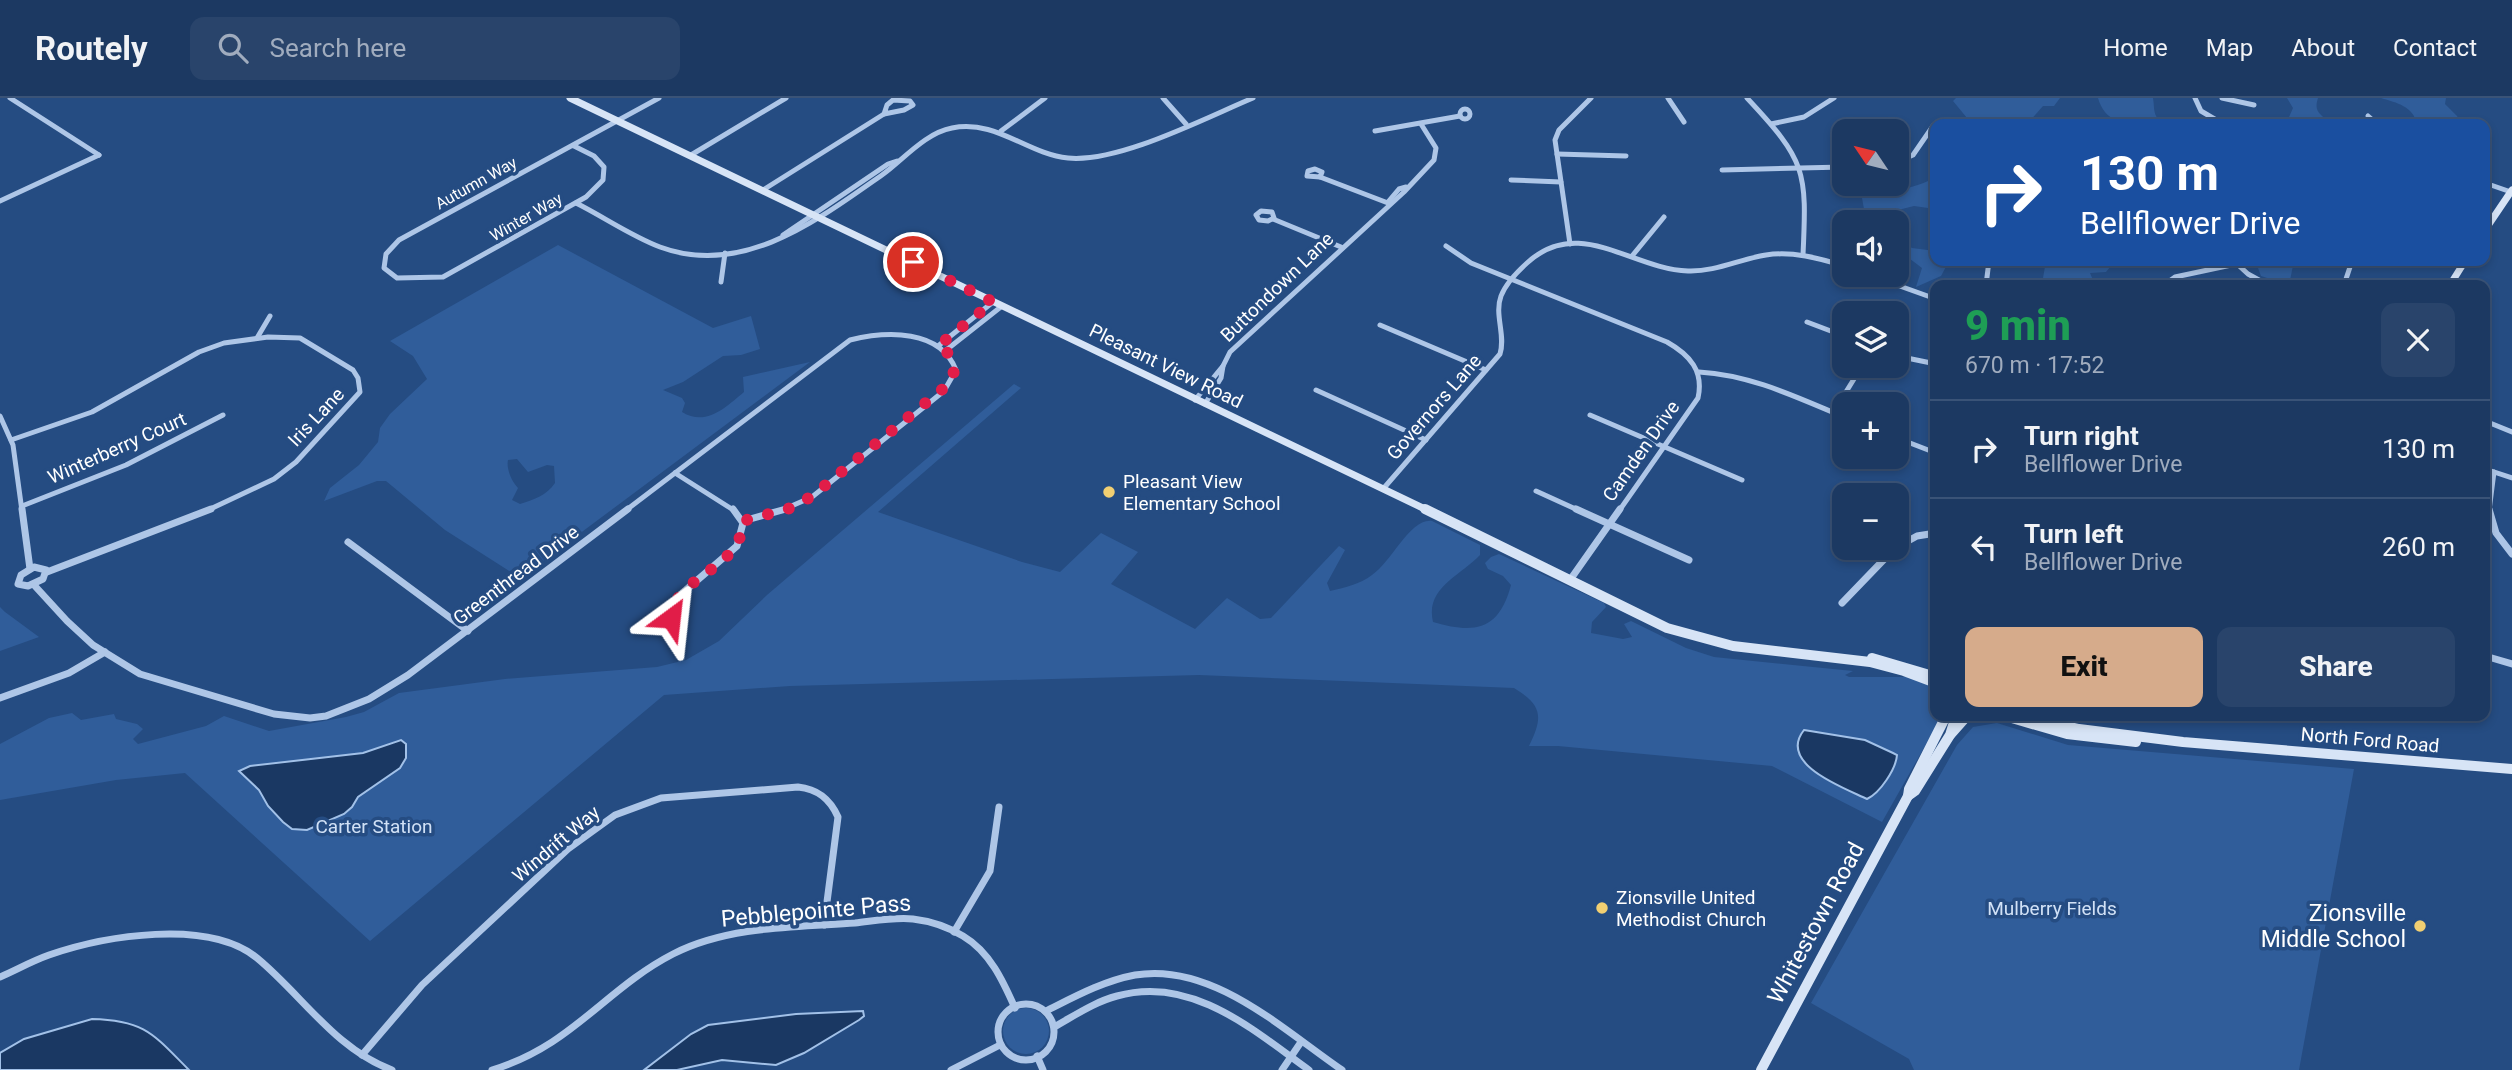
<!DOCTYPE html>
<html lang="en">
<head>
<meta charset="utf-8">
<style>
	:root { --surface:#1c3962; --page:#29446b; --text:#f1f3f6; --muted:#a0acbe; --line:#3a5377; --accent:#d6ab8b }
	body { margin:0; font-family:Roboto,sans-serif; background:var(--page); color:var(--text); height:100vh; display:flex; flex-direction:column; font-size:26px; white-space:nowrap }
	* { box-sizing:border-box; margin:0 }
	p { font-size:23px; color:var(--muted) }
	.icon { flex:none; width:38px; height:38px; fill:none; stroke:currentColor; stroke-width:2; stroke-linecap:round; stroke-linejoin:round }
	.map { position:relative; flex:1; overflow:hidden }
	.details { position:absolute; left:1930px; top:182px; width:560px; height:441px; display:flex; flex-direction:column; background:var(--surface); border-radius:14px; box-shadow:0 4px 10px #0003,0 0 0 2px var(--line) }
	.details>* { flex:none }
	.hud { position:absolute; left:1930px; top:21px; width:560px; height:147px; border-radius:14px; box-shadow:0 4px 10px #0003,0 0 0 2px var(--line); background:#1a4fa0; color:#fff; overflow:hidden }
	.needle { width:46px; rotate:305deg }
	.controls { position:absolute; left:1832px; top:21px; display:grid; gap:14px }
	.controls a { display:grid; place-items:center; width:77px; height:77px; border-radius:14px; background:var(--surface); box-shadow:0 4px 10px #0003,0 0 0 2px var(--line); font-size:35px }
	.pin { position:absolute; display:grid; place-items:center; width:60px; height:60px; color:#fff; margin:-30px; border:4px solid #fff; border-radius:50%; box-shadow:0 2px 7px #0007 }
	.me { position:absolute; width:77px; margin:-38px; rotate:30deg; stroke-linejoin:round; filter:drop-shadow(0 0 5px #0008) }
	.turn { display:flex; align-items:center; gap:24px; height:147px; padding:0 35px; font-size:32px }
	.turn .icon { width:91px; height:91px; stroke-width:2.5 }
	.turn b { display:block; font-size:49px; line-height:60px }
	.round { display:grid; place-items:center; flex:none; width:74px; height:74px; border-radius:14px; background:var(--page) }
	.head { display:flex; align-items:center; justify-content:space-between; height:119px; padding:0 35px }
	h1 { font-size:42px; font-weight:800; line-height:52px; color:#1e9e55 }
	.cta { display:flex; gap:14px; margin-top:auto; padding:14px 35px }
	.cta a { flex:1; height:80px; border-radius:14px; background:var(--accent); color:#111; font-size:28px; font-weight:800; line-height:80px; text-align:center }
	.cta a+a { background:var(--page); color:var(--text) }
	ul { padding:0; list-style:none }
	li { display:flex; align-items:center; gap:21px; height:98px; padding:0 35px; border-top:2px solid var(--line) }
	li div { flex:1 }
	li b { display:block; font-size:26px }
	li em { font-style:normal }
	header { display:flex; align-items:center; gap:42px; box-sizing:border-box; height:98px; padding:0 35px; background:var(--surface); border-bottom:2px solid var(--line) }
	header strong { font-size:33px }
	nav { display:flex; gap:38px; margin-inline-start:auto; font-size:24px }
	.search { width:490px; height:63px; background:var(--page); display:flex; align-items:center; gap:18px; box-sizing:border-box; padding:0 24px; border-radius:14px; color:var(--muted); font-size:26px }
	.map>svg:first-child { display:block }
	.green { fill:#305d9a; fill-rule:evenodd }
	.water { fill:#1a3863; stroke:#a2c1e8; stroke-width:2 }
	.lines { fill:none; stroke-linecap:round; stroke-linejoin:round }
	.street-far1 { stroke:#aec6e7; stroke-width:5 }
	.street { stroke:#aec6e7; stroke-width:7 }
	.secondary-far1 { stroke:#d7e4f6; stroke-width:7 }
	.secondary { stroke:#d7e4f6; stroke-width:10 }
	.route { stroke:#e11d48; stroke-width:12; stroke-dasharray:0 21.6 }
	.poi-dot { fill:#f1cf72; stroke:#254c82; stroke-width:2.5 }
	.labels { text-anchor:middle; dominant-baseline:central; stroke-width:7; stroke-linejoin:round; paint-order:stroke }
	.far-street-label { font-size:16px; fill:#fff; stroke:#254c82 }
	.street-label { font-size:19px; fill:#fff; stroke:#254c82 }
	.poi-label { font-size:19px; fill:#fff; stroke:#254c82; text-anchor:start }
	.park-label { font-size:19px; fill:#d1e1f6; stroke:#254c82 }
	.near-street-label { font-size:23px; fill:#fff; stroke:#254c82 }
	.near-poi-label { font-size:23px; fill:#fff; stroke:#254c82; text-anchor:end }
</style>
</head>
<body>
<header>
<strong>Routely</strong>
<div class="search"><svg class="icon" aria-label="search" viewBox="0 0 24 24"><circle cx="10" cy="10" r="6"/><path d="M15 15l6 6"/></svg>Search here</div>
<nav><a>Home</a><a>Map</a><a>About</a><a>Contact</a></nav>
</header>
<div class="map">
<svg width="2512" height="972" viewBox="0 0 2512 972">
	<rect width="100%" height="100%" fill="#254c82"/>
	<g class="green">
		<polygon points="1956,0 2060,0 2054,8 2043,8 2029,24 2023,26 1972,26 1953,3"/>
		<path d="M2098,0H2153C2155,12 2152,20 2166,26C2138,26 2107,32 2098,0Z"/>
		<path d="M2287,0H2318C2313,15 2322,16 2330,26H2286L2293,10Z"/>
		<path d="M2381,0H2446L2445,6L2457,18L2461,26H2417C2413,8 2397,5 2381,0Z"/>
		<path d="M1935,80V111L1914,108L1898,112L1897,126L1858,124L1856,123L1864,111L1862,100L1845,94L1859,91L1853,86C1862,86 1867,90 1875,91C1897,95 1915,89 1935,80Z"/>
		<polygon points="1897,130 1899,141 1912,150 1935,153 1936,163 1947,163 1948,165 1941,178 1916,189 1922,170 1897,151"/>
		<path d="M558,147L713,230L751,218L760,251L741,257L723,258L683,284L663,292L682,300L685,305L682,314C706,329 726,309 744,294L743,279L810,264L520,480L445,432L386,383H377L324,403L330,390L359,367L378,344L380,330L390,316L427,281L413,258L390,243ZM517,361L528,374L547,367L554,368L555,385C546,398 535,401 520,406L512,402L518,390C512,384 506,371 508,362Z"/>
		<polygon points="2046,163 2115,163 2106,174 2090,175 2095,187 2035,187 2043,180"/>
		<polygon points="2267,163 2294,163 2289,187 2261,178 2258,170"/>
		<path d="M1014,286L1021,290L878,414L1022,464L1060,474L1101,435L1138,454L1111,486L1195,531L1227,500L1260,521L1271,520L1339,448L1345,452L1327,485L1330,493C1344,490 1360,486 1372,477C1391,465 1410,420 1432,423L1480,447V457C1460,478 1425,490 1433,524C1474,536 1499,533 1511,487L1503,478L1488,471L1485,465L1491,459L1499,456L1604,505L1606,509L1592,524L1591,535L1623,541L1632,539L1624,526L1631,523L1686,550L1714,559L1853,573L1845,577L1849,579H1911L1935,588L1936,618H1942L1882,724L1772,668L1558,648H1529C1543,619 1543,608 1514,590L1199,577L790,588L664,597L370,843L185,675L116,682L0,702V646L49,620L72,615L81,622L114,616L116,621L137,626L143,631L133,641L138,646L206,628L224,618L269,633L346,619L364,614L399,595L505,581L657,569L686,562L719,543L767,497Z"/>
		<polygon points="0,509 5,514 39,539 0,553"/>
		<polygon points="1997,625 2068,647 2354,671 2299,972 1914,972 1909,961 1811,905 1957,647 1973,629"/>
		<circle cx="1026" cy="933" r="23"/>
	</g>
	<g class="water">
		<path d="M1804,632L1865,642L1893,655L1897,657C1896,671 1880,695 1867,701C1844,690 1777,666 1804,632Z"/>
		<polygon points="401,642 406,646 406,660 400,670 358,699 352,709 344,716 307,732 292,731 283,724 268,708 259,692 239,673 250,668 363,655"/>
		<polygon points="863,913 864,918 859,922 804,955 776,967 722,962 677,972 644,972 691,936 708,927 796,916"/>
		<path d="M92,921C145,922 154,937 189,972H0V955L24,941Z"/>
	</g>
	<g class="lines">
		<g class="street-far1">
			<polyline points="10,0 99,57"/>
			<polyline points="1163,0 1186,26"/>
			<polyline points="1668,0 1684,24"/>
			<path d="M1747,0C1806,63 1807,72 1803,157"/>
			<polyline points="2195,0 2201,13 2223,26"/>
			<polyline points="2222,0 2254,7"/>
			<polygon points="893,2 910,3 913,7 904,12 884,16 887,7"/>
			<circle cx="1465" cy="16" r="5"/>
			<polyline points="2368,18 2377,26"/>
			<polyline points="1771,26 1804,19 1834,0"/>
			<polyline points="1001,33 1045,0"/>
			<polyline points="1375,33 1460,18"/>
			<polyline points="574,48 594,58 604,69 603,82 586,99 443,179 397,180 384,170 386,156 399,142 659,0"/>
			<polyline points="1557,56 1626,58"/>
			<polyline points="691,57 786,0"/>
			<polyline points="1897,64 1913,57 1933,28"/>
			<polygon points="1315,71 1322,74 1320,79 1307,78 1308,73"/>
			<polyline points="1722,72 1844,69"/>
			<polyline points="1320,79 1388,105"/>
			<polyline points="1511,82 1561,84"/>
			<polyline points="2485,85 2511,94"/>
			<polyline points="763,92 884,16"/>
			<polyline points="0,103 99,57"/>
			<polyline points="1388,104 1399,91 1406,89"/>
			<path d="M576,105C604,119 631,138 660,149C743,180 819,121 882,77C903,62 925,35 952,30C996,21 1027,56 1068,60C1119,65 1205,20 1253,0"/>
			<polygon points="1261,113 1272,114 1274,120 1268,123 1259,122 1256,117"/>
			<polyline points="1273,121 1341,149"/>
			<polyline points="783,137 888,66 897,63"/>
			<polyline points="1570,146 1555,42 1559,32 1591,0"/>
			<path d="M1446,148L1471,165L1667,244C1690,257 1704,273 1698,300L1619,413"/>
			<polyline points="1632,158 1664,119"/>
			<polyline points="2236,165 2248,176 2268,187"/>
			<polyline points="1869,177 1936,201"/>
			<polyline points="721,184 725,155"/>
			<polyline points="1986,187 1989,163"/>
			<polyline points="2164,187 2175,179 2236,166"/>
			<polyline points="2344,187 2352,163"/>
			<polyline points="1807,224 1844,238"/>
			<polyline points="1380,227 1486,272"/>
			<polyline points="257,240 270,218"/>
			<polyline points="938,248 993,204"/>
			<polyline points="945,253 1002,208"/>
			<polyline points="1897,258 1936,266"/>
			<path d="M1699,274C1751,277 1796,299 1844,319"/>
			<polyline points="1316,292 1426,342"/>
			<polyline points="1195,302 1223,268 1230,254 1404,94 1434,62 1436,50 1421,26"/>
			<polyline points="1205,306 1221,280 1223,268"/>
			<polyline points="1833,315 1862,268"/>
			<polyline points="1590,317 1742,382"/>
			<polyline points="0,318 13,347 22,413"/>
			<polyline points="2485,323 2512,334"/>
			<polyline points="1897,340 1936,355"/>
			<polyline points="11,342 92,314 199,254 224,245 268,239 300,240 353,272 358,280 360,294 296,364 274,381 206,413"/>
			<polyline points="2485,371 2512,380"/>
			<polyline points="675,375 735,413"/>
			<path d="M1383,391L1500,256C1506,237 1494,217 1501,198C1506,185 1517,174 1527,165C1579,117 1631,171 1688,173C1715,174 1740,161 1766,157C1792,153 1819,160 1844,168"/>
			<polyline points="1536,393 1580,413"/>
			<polyline points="22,408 126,367 223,317"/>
			<path d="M625,413L850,242C887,233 940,231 956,272L944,293L812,399L780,413"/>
			<polyline points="2489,413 2494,374"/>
		</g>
		<g class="street">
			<polyline points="22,411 30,471"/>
			<polyline points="1576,411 1689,462"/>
			<polyline points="2489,411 2496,435 2512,456"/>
			<polyline points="743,423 786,411"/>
			<polyline points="348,444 468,533"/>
			<polyline points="1897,449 1917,438 1936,435"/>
			<polygon points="34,469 46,472 43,481 28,488 18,486 21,477"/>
			<polyline points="47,474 211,411"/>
			<polyline points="1570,482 1620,411"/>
			<polyline points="34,487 67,523 93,547 140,576 274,616 310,620 326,618 369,601 408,577 628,411"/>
			<polyline points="1842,505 1895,450"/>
			<polyline points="671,520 680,497 737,448 743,425 733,411"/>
			<polyline points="2485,558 2512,566"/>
			<polyline points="0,600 69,575 105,554"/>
			<polyline points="954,834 990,773 999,709"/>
			<path d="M0,879C16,872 32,863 49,857C104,838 208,820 257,860C302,897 335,951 392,972"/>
			<circle cx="1026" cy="934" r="28"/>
			<path d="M1046,913C1074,899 1103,883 1135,877C1212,864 1282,931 1342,972"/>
			<path d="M1054,929C1074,918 1094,904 1117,898C1191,877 1252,931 1309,972"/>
			<path d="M362,957L422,887L568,751L615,717L661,700L798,689C818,691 830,701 838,719L824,827"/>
			<polyline points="1037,958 1043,972"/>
			<path d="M492,972C572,948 605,891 673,856C727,828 796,829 855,825C874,823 894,819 913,821C930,823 948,829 963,838C990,854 1003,883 1015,910"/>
			<polyline points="951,972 1000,947"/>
			<polyline points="1282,972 1301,944"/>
		</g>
		<g class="secondary-far1">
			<polyline points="570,0 1429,413"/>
			<polyline points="2485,132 2512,92"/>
			<polyline points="2450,187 2465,163"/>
		</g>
		<g class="secondary">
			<polyline points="1425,411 1667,530 1733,548 1870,564 1904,573 1936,585"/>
			<polyline points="1872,560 1933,578"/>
			<polyline points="2005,618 2067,636 2136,644"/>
			<polyline points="2023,618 2079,631 2183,644 2512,671"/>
			<polyline points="1951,636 1967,618"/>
			<polyline points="1908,698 1915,693 1950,637 1956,618"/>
			<polyline points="1761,972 1908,698 1909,691 1946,618"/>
		</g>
	</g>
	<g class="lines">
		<path class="route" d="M671,520C674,512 676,501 682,495C705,471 742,460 743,423L794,409L812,398L950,285C958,268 954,257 938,248L993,204L913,164"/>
	</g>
	<g class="poi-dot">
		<circle cx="1109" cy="394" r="7"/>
		<circle cx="1602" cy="810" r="7"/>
		<circle cx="2420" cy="828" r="7"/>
	</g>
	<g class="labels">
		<g class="far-street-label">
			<text transform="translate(476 85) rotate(-29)">Autumn Way</text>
			<text transform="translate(526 119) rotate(-30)">Winter Way</text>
		</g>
		<g class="street-label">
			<text transform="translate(1277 189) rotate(-44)">Buttondown Lane</text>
			<text transform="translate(1166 268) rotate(26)">Pleasant View Road</text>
			<text transform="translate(1434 309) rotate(-49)">Governors Lane</text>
			<text transform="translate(316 319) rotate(-47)">Iris Lane</text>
			<text transform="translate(117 350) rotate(-24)">Winterberry Court</text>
			<text transform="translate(1641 353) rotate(-55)">Camden Drive</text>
			<text transform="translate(516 477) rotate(-37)">Greenthread Drive</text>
			<text transform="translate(2370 642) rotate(5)">North Ford Road</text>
			<text transform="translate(556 746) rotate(-40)">Windrift Way</text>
		</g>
		<g class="poi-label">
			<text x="1123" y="383">Pleasant View<tspan x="1123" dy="22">Elementary School</tspan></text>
			<text x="1616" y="799">Zionsville United<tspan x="1616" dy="22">Methodist Church</tspan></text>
		</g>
		<g class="park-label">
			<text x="374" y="728">Carter Station</text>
			<text x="2052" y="810">Mulberry Fields</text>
		</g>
		<g class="near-street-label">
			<text transform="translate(816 813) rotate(-5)">Pebblepointe Pass</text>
			<text transform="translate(1816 825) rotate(-62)">Whitestown Road</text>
		</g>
		<g class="near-poi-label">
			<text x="2406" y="815">Zionsville<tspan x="2406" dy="26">Middle School</tspan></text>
		</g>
	</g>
</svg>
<div class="controls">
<a><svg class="needle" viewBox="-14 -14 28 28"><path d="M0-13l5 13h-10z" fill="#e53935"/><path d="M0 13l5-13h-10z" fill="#a0acbe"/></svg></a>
<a><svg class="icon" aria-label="sound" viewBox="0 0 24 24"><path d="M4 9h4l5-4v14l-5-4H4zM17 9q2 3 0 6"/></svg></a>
<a><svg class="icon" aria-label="layers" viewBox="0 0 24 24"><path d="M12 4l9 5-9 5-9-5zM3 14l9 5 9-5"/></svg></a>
<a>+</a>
<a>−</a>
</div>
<div class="pin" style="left:913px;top:164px;background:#d93025"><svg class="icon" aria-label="arrive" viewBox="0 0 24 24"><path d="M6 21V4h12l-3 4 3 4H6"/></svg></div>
<svg class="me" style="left:671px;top:520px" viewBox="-20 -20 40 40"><path d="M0-17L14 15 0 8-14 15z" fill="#e11d48" stroke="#fff" stroke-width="4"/></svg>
<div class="hud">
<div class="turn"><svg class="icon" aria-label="right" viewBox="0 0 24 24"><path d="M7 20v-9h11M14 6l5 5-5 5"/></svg><div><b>130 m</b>Bellflower Drive</div></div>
</div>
<section class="details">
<div class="head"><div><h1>9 min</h1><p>670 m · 17:52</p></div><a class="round"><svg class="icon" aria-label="close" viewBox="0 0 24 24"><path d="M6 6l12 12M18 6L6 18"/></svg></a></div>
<ul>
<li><svg class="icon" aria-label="right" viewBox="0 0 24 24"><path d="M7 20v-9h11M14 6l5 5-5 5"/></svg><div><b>Turn right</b><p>Bellflower Drive</p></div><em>130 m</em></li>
<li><svg class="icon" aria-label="left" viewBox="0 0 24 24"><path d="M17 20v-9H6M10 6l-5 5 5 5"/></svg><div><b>Turn left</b><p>Bellflower Drive</p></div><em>260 m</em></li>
</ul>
<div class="cta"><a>Exit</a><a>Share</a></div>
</section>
</div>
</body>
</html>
